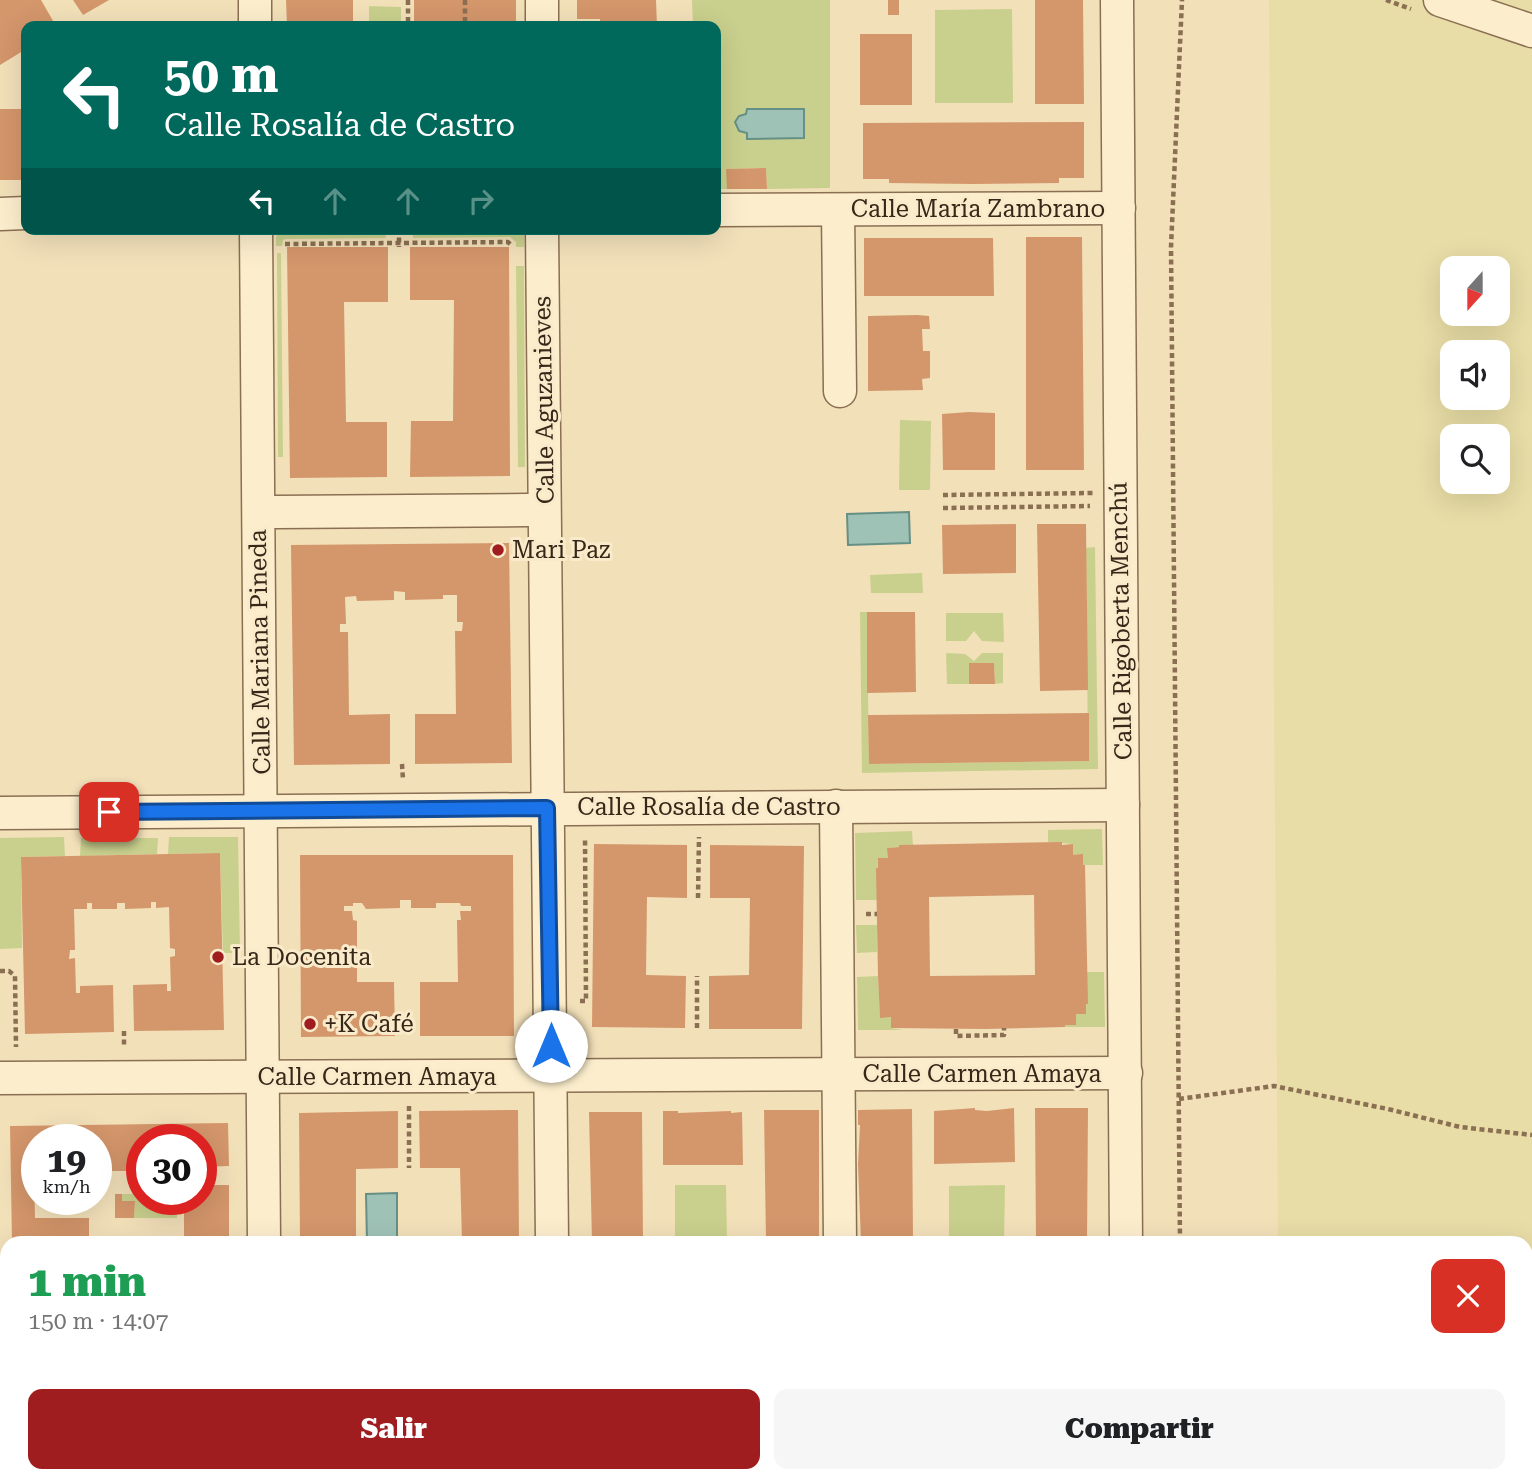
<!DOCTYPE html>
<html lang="es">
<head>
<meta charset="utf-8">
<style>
	:root { --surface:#fff; --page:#f6f6f6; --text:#202124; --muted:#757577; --accent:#9f1d1f }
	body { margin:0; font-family:"Roboto Serif",serif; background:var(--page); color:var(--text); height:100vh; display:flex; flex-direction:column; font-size:26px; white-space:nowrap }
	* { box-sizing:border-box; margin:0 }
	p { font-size:23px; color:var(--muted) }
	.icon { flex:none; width:38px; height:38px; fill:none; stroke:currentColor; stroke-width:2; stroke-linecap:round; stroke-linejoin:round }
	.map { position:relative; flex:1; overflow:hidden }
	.side { position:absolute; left:0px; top:1236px; width:1533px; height:247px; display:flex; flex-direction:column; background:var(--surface); border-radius:21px 21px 0 0; box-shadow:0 7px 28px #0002 }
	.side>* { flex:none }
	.guide { position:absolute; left:21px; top:21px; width:700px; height:214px; border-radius:14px; box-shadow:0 7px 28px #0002; background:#00695c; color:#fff; overflow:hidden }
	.needle { width:46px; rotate:201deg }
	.tools { position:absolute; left:1440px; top:256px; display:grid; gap:14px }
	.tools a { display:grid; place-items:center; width:70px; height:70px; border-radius:14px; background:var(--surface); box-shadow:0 7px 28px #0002; font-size:35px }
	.speed { position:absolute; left:21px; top:1124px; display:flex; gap:14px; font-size:35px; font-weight:700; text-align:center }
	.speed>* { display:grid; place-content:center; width:91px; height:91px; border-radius:50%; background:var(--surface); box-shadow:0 7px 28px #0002; line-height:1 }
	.speed small { font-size:18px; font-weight:400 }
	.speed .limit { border:10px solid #d22; background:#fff; color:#111 }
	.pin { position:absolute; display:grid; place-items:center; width:60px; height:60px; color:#fff; margin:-30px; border-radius:14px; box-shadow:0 4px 10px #0006 }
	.me { position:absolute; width:77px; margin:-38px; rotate:0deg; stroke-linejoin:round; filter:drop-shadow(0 0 5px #0008) }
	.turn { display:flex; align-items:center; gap:24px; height:147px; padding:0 28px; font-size:32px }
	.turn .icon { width:91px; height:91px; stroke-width:2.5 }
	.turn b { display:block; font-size:49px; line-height:60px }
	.lanes { display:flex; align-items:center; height:66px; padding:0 28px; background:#0003; justify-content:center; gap:35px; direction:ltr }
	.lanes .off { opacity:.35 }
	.round { display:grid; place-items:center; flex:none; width:74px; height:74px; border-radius:14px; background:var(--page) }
	.summary { display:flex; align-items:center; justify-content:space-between; height:119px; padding:0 28px }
	h1 { font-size:42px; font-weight:800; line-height:52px; color:#1e9e55 }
	.primary-button { display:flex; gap:14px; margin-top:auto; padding:14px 28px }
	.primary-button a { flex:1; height:80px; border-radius:14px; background:var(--accent); color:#fff; font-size:28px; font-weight:800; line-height:80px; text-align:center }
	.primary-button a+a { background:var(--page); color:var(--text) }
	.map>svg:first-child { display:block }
	.farmland { fill:#e8dda6; fill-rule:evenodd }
	.green { fill:#c9d08d }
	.water { fill:#9fc2b7; stroke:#669085; stroke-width:2 }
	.building { fill:#d4966b; fill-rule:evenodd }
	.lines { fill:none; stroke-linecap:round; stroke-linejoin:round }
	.street-casing { stroke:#8a6f52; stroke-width:35 }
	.path { stroke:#8a6f52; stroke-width:4.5; stroke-dasharray:5 3.5; stroke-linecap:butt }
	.street { stroke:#fceecd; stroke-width:32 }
	.route-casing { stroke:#114b97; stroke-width:18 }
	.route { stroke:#1a73e8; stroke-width:12 }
	.poi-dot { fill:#9f1d1f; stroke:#f9ebca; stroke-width:2.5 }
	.labels { text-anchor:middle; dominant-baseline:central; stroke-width:6; stroke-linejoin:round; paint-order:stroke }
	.street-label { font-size:24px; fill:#372719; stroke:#f9ebca }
	.poi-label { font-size:24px; fill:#372719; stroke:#f9ebca; text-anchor:start }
</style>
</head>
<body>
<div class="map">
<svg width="1532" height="1481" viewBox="0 0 1532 1481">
	<rect width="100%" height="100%" fill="#f2e0b9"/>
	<path class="farmland" d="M1269,0H1532V1481H1284V1475H1526V1242H1278ZM1452,268H1498V313H1452ZM1452,352H1498V397H1452ZM1452,436H1498V481H1452Z"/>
	<g class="green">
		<polygon points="692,0 830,0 830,188 767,189 766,168 727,169 727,189 716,189 716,26 693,26"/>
		<polygon points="369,6 401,7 401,26 369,26"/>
		<polygon points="1012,9 1013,103 935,103 935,10"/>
		<polygon points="518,229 524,233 524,247 516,247 516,242 510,237 413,238 413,231"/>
		<polygon points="385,231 386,238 286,239 283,240 282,246 276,246 276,237 280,232"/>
		<polygon points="277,253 281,253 283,457 278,457"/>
		<polygon points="516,266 524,266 525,467 518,467"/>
		<polygon points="900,420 931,421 930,490 899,490"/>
		<polygon points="1095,547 1098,769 862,773 860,612 867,612 869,764 1088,761 1086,548"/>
		<polygon points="922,573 923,593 871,593 870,575"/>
		<polygon points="946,613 1003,613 1004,642 982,641 974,631 966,641 946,641"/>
		<polygon points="946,653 965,654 974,661 982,653 1003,653 1003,683 995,684 994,663 969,663 969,684 947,684"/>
		<polygon points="1102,829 1103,865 1083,865 1083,855 1073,855 1073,844 1048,842 1048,830"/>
		<polygon points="912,831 913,845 888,848 888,858 878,858 877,900 856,900 855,833"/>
		<polygon points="64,837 65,856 21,857 22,948 0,949 0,838"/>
		<polygon points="169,837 238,837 240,953 223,953 220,853 168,854"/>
		<polygon points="81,838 158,838 157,854 80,856"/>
		<polygon points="856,925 877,925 877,952 857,953"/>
		<polygon points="1087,972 1104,972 1105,1027 1065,1027 1065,1025 1076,1025 1076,1014 1086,1014"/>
		<polygon points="878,976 880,1017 891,1017 891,1028 902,1030 858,1030 857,977"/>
		<polygon points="675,1185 726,1185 727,1242 675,1242"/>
		<polygon points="1005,1185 1004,1242 949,1242 949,1186"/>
		<polygon points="133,1187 142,1187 142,1199 177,1199 177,1218 134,1218 135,1201 122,1201 122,1194 132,1194"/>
	</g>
	<g class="water">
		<polygon points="747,109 804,109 804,138 747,139 747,133 739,131 735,122 739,116 746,114"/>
		<polygon points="909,512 910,543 848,545 847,514"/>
		<polygon points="397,1193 397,1242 367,1242 366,1194"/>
	</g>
	<g class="building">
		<polygon points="0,0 41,0 56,26 26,26 26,49 0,65"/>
		<polygon points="73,0 109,0 83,15"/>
		<polygon points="286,0 353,0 353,26 287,26"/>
		<rect x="414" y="0" width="102" height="26"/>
		<polygon points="577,0 656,0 657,26 600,26 600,19 577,19"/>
		<rect x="888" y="0" width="11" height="15"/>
		<polygon points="1035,0 1083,0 1084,104 1035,104"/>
		<rect x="860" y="34" width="52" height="71"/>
		<polygon points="0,109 22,109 23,180 0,180"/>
		<polygon points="1084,122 1084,178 1059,178 1059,183 973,184 889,183 889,179 863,179 863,123"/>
		<polygon points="766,168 767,189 727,189 726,169"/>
		<polygon points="1026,237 1082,237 1084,470 1026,470"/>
		<polygon points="864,238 993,238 994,296 864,296"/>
		<polygon points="287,247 388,247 388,302 344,302 346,422 387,422 387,477 290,478"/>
		<polygon points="410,247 509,247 510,476 410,477 411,421 453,421 454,300 410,300"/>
		<polygon points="917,315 929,316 930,329 922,329 923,351 930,351 930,378 922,379 923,390 868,391 868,316"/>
		<polygon points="969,412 995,413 995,470 943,470 942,414"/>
		<polygon points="1016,524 1016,573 943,574 942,525"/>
		<polygon points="1037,524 1086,524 1088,690 1040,691"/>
		<polygon points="509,543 512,763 415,764 415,714 456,714 455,631 462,631 463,622 457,622 457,595 443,595 443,599 405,600 405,592 394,591 394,600 357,601 356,596 345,597 346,624 340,624 340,632 348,632 349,715 390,714 390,764 294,765 291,545"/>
		<polygon points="867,612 915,612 916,692 867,693"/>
		<polygon points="969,663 994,663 995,684 969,684"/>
		<polygon points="1089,713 1089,761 869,764 868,715"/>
		<path d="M1062,842V845L1073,844V855L1083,854V865H1085L1088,1004H1086V1014H1076V1025H1065V1027L985,1029L891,1028V1017L880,1018L878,976L876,868H878V858H888L887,848L899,847V845ZM1034,895L1035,975L930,976L929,897Z"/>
		<polygon points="594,844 687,845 687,898 647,897 646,975 686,976 685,1028 592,1027"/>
		<polygon points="710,845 804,846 802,1029 709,1029 709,976 749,975 750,898 710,898"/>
		<polygon points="220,853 224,1030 134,1031 133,985 167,984 167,991 171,991 170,957 175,956 175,949 170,948 169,907 156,908 156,902 151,902 151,908 125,909 125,903 117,903 117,909 92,909 92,903 87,903 87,909 74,909 75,950 70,950 69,959 75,958 76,993 80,993 80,986 113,985 114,1032 25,1034 21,857"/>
		<polygon points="300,855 513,855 514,1036 420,1036 420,982 458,982 457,920 461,920 460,911 471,911 471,906 461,906 460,903 436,903 436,908 411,908 411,900 400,900 400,908 366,909 362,903 353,903 353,906 344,906 344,911 352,911 353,920 357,921 357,982 394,982 395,1036 301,1037"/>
		<polygon points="975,1108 975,1110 987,1111 1014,1108 1015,1162 934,1164 934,1111"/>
		<polygon points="1035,1108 1088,1108 1087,1242 1036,1242"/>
		<polygon points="912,1109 913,1242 861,1242 858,1164 860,1125 858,1125 858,1110"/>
		<polygon points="518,1110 519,1242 462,1242 460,1168 420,1168 419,1111"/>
		<polygon points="764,1110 819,1110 819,1242 766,1242"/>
		<polygon points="398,1111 398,1168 356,1169 356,1242 300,1242 299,1113"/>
		<polygon points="663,1111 678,1111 678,1113 731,1111 731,1113 742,1112 743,1165 663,1165"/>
		<polygon points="589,1112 642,1112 643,1242 592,1242"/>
		<polygon points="228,1123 229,1166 201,1167 201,1139 142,1139 142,1167 129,1167 129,1171 96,1171 96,1139 37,1139 37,1169 34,1169 34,1172 35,1218 89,1218 89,1242 12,1242 10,1126"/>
		<polygon points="201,1185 229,1185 229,1242 184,1242 184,1199 201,1199"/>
		<polygon points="115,1194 122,1194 122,1201 135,1201 134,1218 115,1218"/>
	</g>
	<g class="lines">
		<defs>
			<g id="street">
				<polyline points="255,0 255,26"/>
				<polyline points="1117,0 1126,1242"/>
				<polyline points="1440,0 1532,31"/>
				<polyline points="542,26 542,0"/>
				<polyline points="716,210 1119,208"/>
				<polyline points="838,210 840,391"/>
				<polyline points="0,214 26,213"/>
				<polyline points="256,229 264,1242"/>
				<polyline points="542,229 552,1242"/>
				<polyline points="276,512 528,510"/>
				<polyline points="836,806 840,1242"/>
				<polyline points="0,813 1123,805"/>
				<polyline points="0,1078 1126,1073"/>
				<polyline points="266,1475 266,1481"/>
				<polyline points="555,1475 555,1481"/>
				<polyline points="1128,1475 1128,1481"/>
			</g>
		</defs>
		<use href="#street" class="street-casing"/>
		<g class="path">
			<polyline points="408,0 408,26"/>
			<polyline points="465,0 465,26"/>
			<polyline points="1386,0 1411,9"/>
			<polyline points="399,229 399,247"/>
			<polyline points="48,231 228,229"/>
			<polyline points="285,244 508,242 512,246"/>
			<polyline points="943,495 1093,493"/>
			<polyline points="943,508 1090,506"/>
			<polyline points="402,764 403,780"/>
			<polyline points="698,898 699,837"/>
			<polyline points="866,914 877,914"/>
			<polyline points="0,971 9,971 15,976 16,1047"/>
			<polyline points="580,1001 586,1001 585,837"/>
			<polyline points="697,1028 697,976"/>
			<polyline points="956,1029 956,1036 1004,1035 1004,1028"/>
			<polyline points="124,1031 124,1047"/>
			<polyline points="1179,1099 1274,1086 1388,1109 1460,1127 1532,1135"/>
			<polyline points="409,1106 409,1168"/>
			<polyline points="1180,1242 1171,247 1182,0"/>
			<polyline points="1185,1475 1185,1481"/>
		</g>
		<use href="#street" class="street"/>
	</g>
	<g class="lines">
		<defs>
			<polyline id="route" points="109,812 547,808 551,1046"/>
		</defs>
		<use href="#route" class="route-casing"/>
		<use href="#route" class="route"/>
	</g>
	<g class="poi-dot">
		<circle cx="498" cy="550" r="7"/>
		<circle cx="218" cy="957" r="7"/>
		<circle cx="310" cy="1024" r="7"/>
	</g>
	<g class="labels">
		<g class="street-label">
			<text x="978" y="209">Calle María Zambrano</text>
			<text transform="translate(544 400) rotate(-91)">Calle Aguzanieves</text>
			<text transform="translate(1121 621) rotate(-91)">Calle Rigoberta Menchú</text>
			<text transform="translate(260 652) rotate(-91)">Calle Mariana Pineda</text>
			<text x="709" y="807">Calle Rosalía de Castro</text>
			<text x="982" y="1074">Calle Carmen Amaya</text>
			<text x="377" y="1077">Calle Carmen Amaya</text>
		</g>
		<g class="poi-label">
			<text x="512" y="550">Mari Paz</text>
			<text x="232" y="957">La Docenita</text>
			<text x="324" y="1024">+K Café</text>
		</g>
	</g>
</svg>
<div class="tools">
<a><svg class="needle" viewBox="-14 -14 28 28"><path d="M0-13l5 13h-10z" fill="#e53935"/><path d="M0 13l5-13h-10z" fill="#757577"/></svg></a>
<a><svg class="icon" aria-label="sound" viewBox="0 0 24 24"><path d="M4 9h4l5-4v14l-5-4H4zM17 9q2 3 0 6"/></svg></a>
<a><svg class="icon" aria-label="search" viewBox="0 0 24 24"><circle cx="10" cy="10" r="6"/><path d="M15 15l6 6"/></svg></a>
</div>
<div class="speed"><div>19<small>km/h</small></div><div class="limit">30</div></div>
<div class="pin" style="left:109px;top:812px;background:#d93025"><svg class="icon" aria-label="arrive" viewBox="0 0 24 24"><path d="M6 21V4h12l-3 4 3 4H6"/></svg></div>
<svg class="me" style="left:551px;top:1046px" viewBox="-20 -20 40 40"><circle r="19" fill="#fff"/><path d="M0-13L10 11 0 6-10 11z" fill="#1a73e8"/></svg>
<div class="guide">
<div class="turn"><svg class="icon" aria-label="left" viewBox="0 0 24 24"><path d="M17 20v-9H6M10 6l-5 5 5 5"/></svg><div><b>50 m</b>Calle Rosalía de Castro</div></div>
<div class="lanes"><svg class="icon" aria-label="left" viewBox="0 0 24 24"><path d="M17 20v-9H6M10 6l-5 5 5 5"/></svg><svg class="icon off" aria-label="ahead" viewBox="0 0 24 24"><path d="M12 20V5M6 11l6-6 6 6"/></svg><svg class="icon off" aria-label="ahead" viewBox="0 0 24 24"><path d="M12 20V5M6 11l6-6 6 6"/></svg><svg class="icon off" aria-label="right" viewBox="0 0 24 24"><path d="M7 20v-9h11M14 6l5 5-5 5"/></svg></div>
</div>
<section class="side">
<div class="summary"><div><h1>1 min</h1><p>150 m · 14:07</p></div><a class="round" style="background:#d93025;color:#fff"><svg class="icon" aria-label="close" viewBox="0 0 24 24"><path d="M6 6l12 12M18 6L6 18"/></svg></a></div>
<div class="primary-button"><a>Salir</a><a>Compartir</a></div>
</section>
</div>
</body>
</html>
